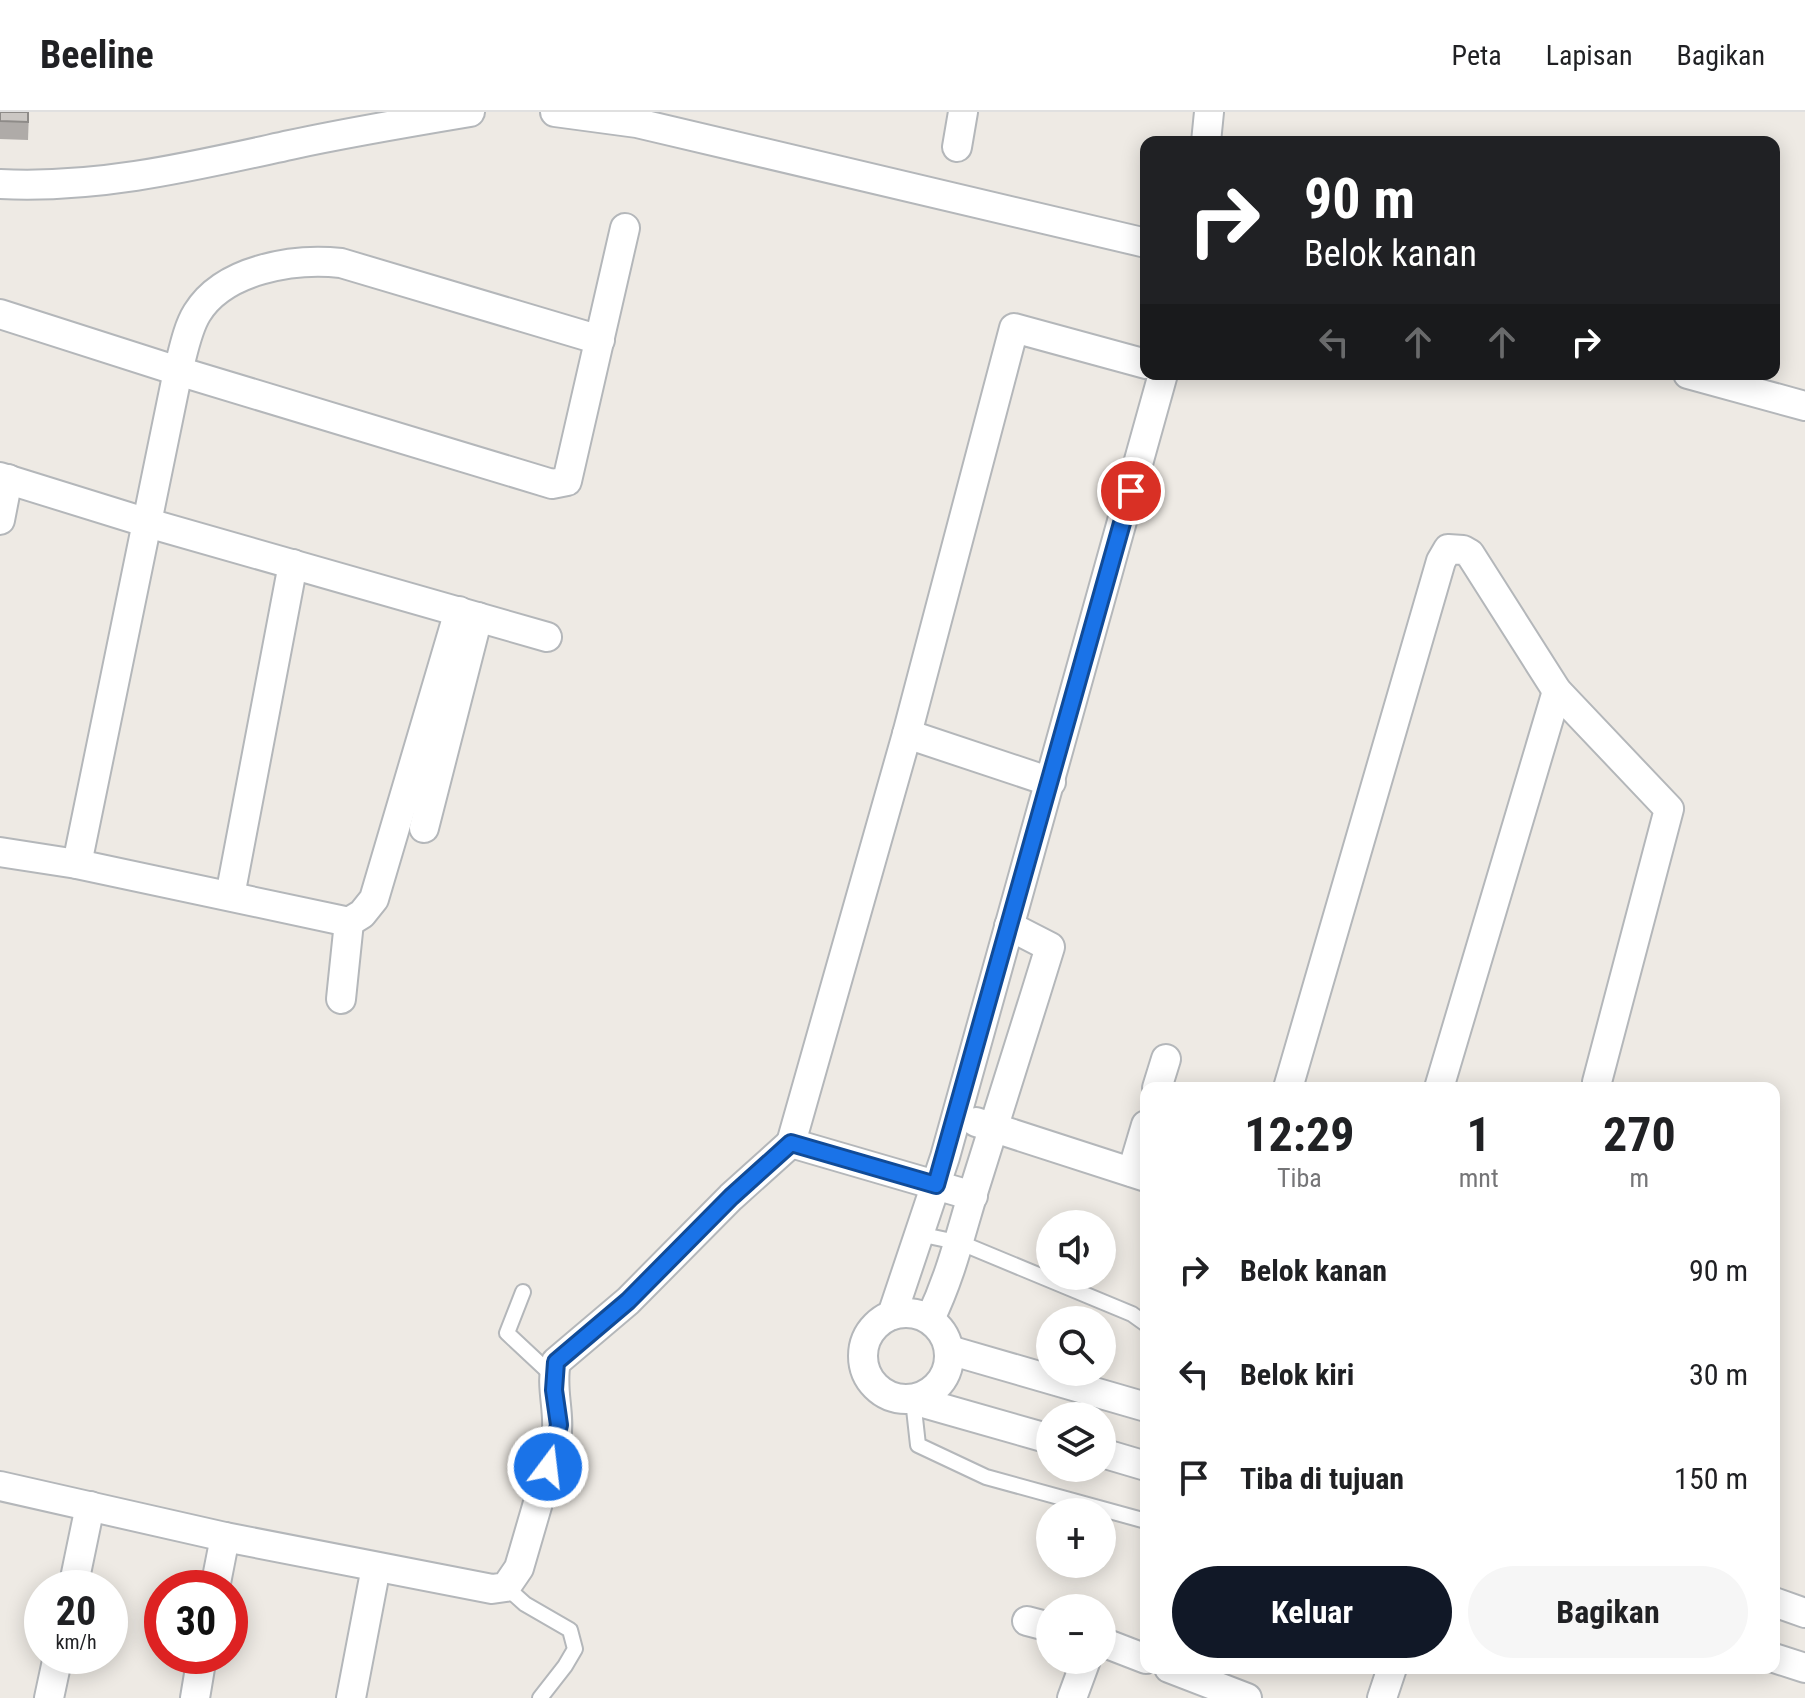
<!DOCTYPE html>
<html lang="id">
<head>
<meta charset="utf-8">
<style>
	:root { --surface:#fff; --page:#f6f6f6; --text:#202124; --muted:#757577; --line:#e0e0e0; --accent:#111827 }
	body { margin:0; font-family:"Roboto Condensed",sans-serif; background:var(--page); color:var(--text); height:100vh; display:flex; flex-direction:column; font-size:30px; white-space:nowrap }
	* { box-sizing:border-box; margin:0 }
	p { font-size:26px; color:var(--muted) }
	.icon { flex:none; width:44px; height:44px; fill:none; stroke:currentColor; stroke-width:2; stroke-linecap:round; stroke-linejoin:round }
	.map { position:relative; flex:1; overflow:hidden }
	.panel { position:absolute; left:1140px; top:970px; width:640px; height:592px; display:flex; flex-direction:column; background:var(--surface); border-radius:16px; box-shadow:0 4px 20px #0003 }
	.panel>* { flex:none }
	.hud { position:absolute; left:1140px; top:24px; width:640px; height:244px; border-radius:16px; box-shadow:0 4px 20px #0003; background:#202124; color:#fff; overflow:hidden }
	.tools { position:absolute; left:1036px; top:1098px; display:grid; gap:16px }
	.tools a { display:grid; place-items:center; width:80px; height:80px; border-radius:50%; background:var(--surface); box-shadow:0 4px 20px #0003; font-size:40px }
	.speed { position:absolute; left:24px; top:1458px; display:flex; gap:16px; font-size:40px; font-weight:700; text-align:center }
	.speed>* { display:grid; place-content:center; width:104px; height:104px; border-radius:50%; background:var(--surface); box-shadow:0 4px 20px #0003; line-height:1 }
	.speed small { font-size:20px; font-weight:400 }
	.speed .limit { border:12px solid #d22; background:#fff; color:#111 }
	.pin { position:absolute; display:grid; place-items:center; width:68px; height:68px; color:#fff; margin:-34px; border:4px solid #fff; border-radius:50%; box-shadow:0 2px 8px #0007 }
	.me { position:absolute; width:88px; margin:-44px; rotate:15deg; stroke-linejoin:round; filter:drop-shadow(0 0 6px #0008) }
	.turn { display:flex; align-items:center; gap:28px; height:168px; padding:0 32px; font-size:36px }
	.turn .icon { width:104px; height:104px; stroke-width:2.5 }
	.turn b { display:block; font-size:56px; line-height:68px }
	.lanes { display:flex; align-items:center; height:76px; padding:0 32px; background:#0003; justify-content:center; gap:40px; direction:ltr }
	.lanes .off { opacity:.35 }
	.eta { display:flex; justify-content:space-evenly; align-items:center; height:136px; text-align:center }
	.eta b { font-size:48px; font-weight:700; line-height:56px }
	.action { display:flex; gap:16px; margin-top:auto; padding:16px 32px }
	.action a { flex:1; height:92px; border-radius:48px; background:var(--accent); color:#fff; font-size:32px; font-weight:700; line-height:92px; text-align:center }
	.action a+a { background:var(--page); color:var(--text) }
	ul { padding:0; list-style:none }
	li { display:flex; align-items:center; gap:24px; height:104px; padding:0 32px }
	li div { flex:1 }
	li b { display:block; font-size:30px }
	li em { font-style:normal }
	header { display:flex; align-items:center; gap:48px; box-sizing:border-box; height:112px; padding:0 40px; background:var(--surface); border-bottom:2px solid var(--line) }
	header strong { font-size:38px }
	nav { display:flex; gap:44px; margin-inline-start:auto; font-size:28px }
	.map>svg:first-child { display:block }
	.lines { fill:none; stroke-linecap:round; stroke-linejoin:round }
	.lane-casing { stroke:#b4b7ba; stroke-width:18 }
	.street-casing { stroke:#b4b7ba; stroke-width:32 }
	.lane { stroke:#fff; stroke-width:14 }
	.street { stroke:#fff; stroke-width:28 }
	.wall { fill:#afaba8 }
	.building { fill:#cbc7c3; stroke:#8e8b88; stroke-width:2 }
	.route-casing { stroke:#114b97; stroke-width:20 }
	.route { stroke:#1a73e8; stroke-width:14 }
</style>
</head>
<body>
<header>
<strong>Beeline</strong>
<nav><a>Peta</a><a>Lapisan</a><a>Bagikan</a></nav>
</header>
<div class="map">
<svg width="1805" height="1586" viewBox="0 0 1805 1586">
	<rect width="100%" height="100%" fill="#eeeae4"/>
	<g class="lines">
		<defs>
			<g id="lane">
				<polyline points="919,1122 961,1131 1132,1202 1146,1212"/>
				<polyline points="523,1180 507,1221 553,1264"/>
				<polyline points="913,1288 918,1333 986,1365 1146,1409"/>
				<polyline points="506,1475 525,1492 570,1518 575,1537 565,1554 540,1586"/>
			</g>
			<g id="street">
				<polyline points="555,0 637,11 1146,131"/>
				<polyline points="1206,30 1209,0"/>
				<polyline points="957,35 963,0"/>
				<path d="M0,72C99,77 194,54 290,33C350,20 410,10 470,0"/>
				<polyline points="0,202 178,259 552,372 567,369 625,116"/>
				<polyline points="1688,262 1805,294"/>
				<polyline points="0,365 148,411 547,525"/>
				<polyline points="0,408 8,367"/>
				<polyline points="907,622 1051,670"/>
				<polyline points="424,716 478,505"/>
				<polyline points="0,740 77,752 349,810 362,802 374,787 459,499"/>
				<path d="M77,752L178,259C183,241 187,217 197,201C224,157 294,146 341,151L600,228"/>
				<polyline points="230,784 293,452"/>
				<polyline points="341,887 349,810"/>
				<polyline points="1157,976 1166,947"/>
				<polyline points="1288,976 1441,449 1448,437 1463,438 1470,442 1557,579 1669,697 1597,970"/>
				<polyline points="1439,976 1557,579"/>
				<polyline points="976,1010 1146,1065"/>
				<polyline points="1132,1060 1146,1013"/>
				<polyline points="973,1084 791,1031 907,622 1014,216 1146,252"/>
				<circle cx="906" cy="1244" r="43"/>
				<polyline points="892,1203 945,1045 1163,262"/>
				<path d="M930,1207C953,1159 961,1118 977,1068C1001,991 1026,913 1050,835L1009,814"/>
				<polyline points="949,1238 1146,1295"/>
				<polyline points="913,1288 1050,1327"/>
				<polyline points="1102,1341 1146,1354"/>
				<path d="M0,1374L225,1425L492,1477L506,1475L519,1456L556,1329C561,1302 550,1277 556,1250L628,1189L731,1085L791,1031"/>
				<polyline points="73,1476 90,1394"/>
				<polyline points="215,1476 225,1425"/>
				<polyline points="1774,1490 1805,1501"/>
				<polyline points="1027,1509 1050,1515"/>
				<polyline points="1102,1530 1146,1547"/>
				<polyline points="1774,1546 1805,1556"/>
				<polyline points="1169,1556 1247,1586"/>
				<polyline points="49,1586 58,1544"/>
				<polyline points="195,1586 202,1544"/>
				<polyline points="351,1586 376,1455"/>
				<polyline points="1072,1586 1086,1548"/>
				<polyline points="1382,1586 1392,1556"/>
			</g>
		</defs>
		<use href="#lane" class="lane-casing"/>
		<use href="#street" class="street-casing"/>
		<use href="#lane" class="lane"/>
		<use href="#street" class="street"/>
	</g>
	<polygon class="wall" points="0,0 29,0 28,28 0,27"/>
	<polygon class="building" points="0,0 28,0 28,10 0,9"/>
	<g class="lines">
		<defs>
			<polyline id="route" points="548,1355 559,1313 554,1278 556,1250 628,1189 731,1085 791,1031 936,1073 1131,379"/>
		</defs>
		<use href="#route" class="route-casing"/>
		<use href="#route" class="route"/>
	</g>
</svg>
<div class="tools">
<a><svg class="icon" aria-label="sound" viewBox="0 0 24 24"><path d="M4 9h4l5-4v14l-5-4H4zM17 9q2 3 0 6"/></svg></a>
<a><svg class="icon" aria-label="search" viewBox="0 0 24 24"><circle cx="10" cy="10" r="6"/><path d="M15 15l6 6"/></svg></a>
<a><svg class="icon" aria-label="layers" viewBox="0 0 24 24"><path d="M12 4l9 5-9 5-9-5zM3 14l9 5 9-5"/></svg></a>
<a>+</a>
<a>−</a>
</div>
<div class="speed"><div>20<small>km/h</small></div><div class="limit">30</div></div>
<div class="pin" style="left:1131px;top:379px;background:#d93025"><svg class="icon" aria-label="arrive" viewBox="0 0 24 24"><path d="M6 21V4h12l-3 4 3 4H6"/></svg></div>
<svg class="me" style="left:548px;top:1355px" viewBox="-20 -20 40 40"><circle r="17" fill="#1a73e8" stroke="#fff" stroke-width="3"/><path d="M0-11L8 9 0 5-8 9z" fill="#fff"/></svg>
<div class="hud">
<div class="turn"><svg class="icon" aria-label="right" viewBox="0 0 24 24"><path d="M7 20v-9h11M14 6l5 5-5 5"/></svg><div><b>90 m</b>Belok kanan</div></div>
<div class="lanes"><svg class="icon off" aria-label="left" viewBox="0 0 24 24"><path d="M17 20v-9H6M10 6l-5 5 5 5"/></svg><svg class="icon off" aria-label="ahead" viewBox="0 0 24 24"><path d="M12 20V5M6 11l6-6 6 6"/></svg><svg class="icon off" aria-label="ahead" viewBox="0 0 24 24"><path d="M12 20V5M6 11l6-6 6 6"/></svg><svg class="icon" aria-label="right" viewBox="0 0 24 24"><path d="M7 20v-9h11M14 6l5 5-5 5"/></svg></div>
</div>
<section class="panel">
<div class="eta">
<div><b>12:29</b><p>Tiba</p></div>
<div><b>1</b><p>mnt</p></div>
<div><b>270</b><p>m</p></div>
</div>
<ul>
<li><svg class="icon" aria-label="right" viewBox="0 0 24 24"><path d="M7 20v-9h11M14 6l5 5-5 5"/></svg><div><b>Belok kanan</b></div><em>90 m</em></li>
<li><svg class="icon" aria-label="left" viewBox="0 0 24 24"><path d="M17 20v-9H6M10 6l-5 5 5 5"/></svg><div><b>Belok kiri</b></div><em>30 m</em></li>
<li><svg class="icon" aria-label="arrive" viewBox="0 0 24 24"><path d="M6 21V4h12l-3 4 3 4H6"/></svg><div><b>Tiba di tujuan</b></div><em>150 m</em></li>
</ul>
<div class="action"><a>Keluar</a><a>Bagikan</a></div>
</section>
</div>
</body>
</html>
